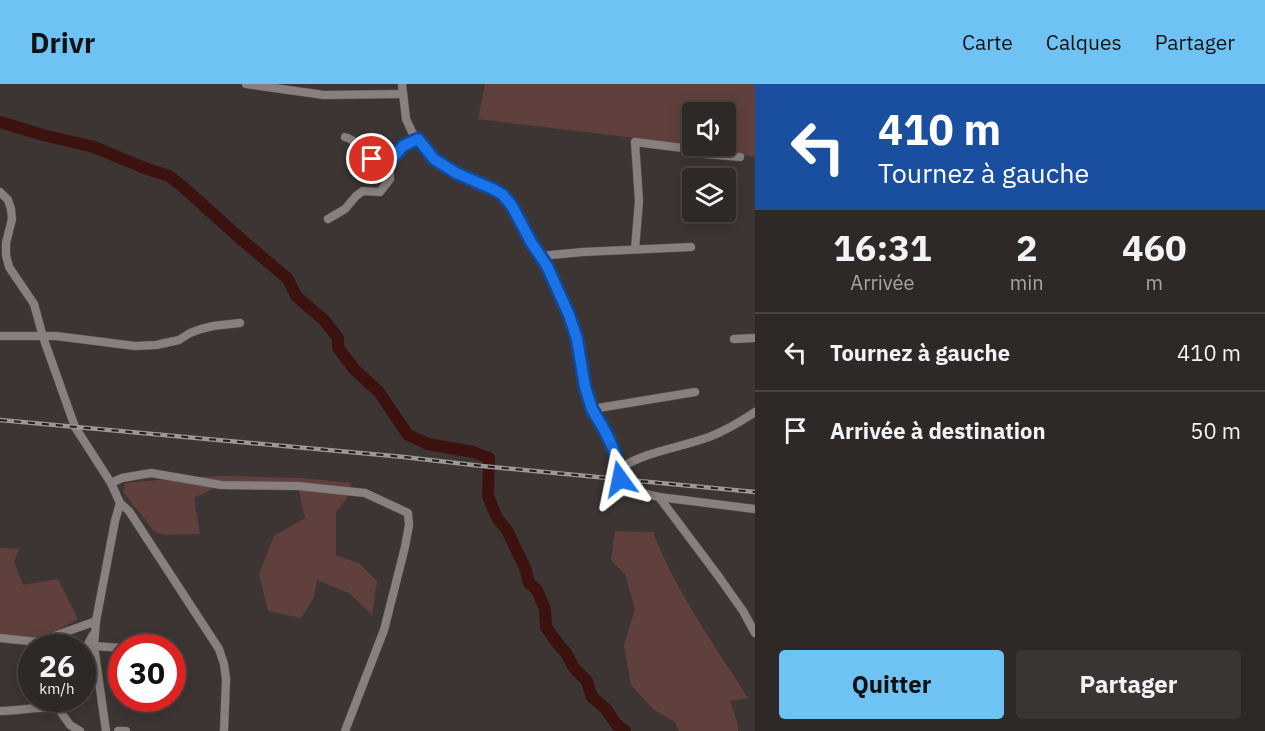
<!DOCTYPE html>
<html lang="fr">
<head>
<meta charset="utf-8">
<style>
	:root { --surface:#2e2827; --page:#3a3433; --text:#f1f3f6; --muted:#a7a6a7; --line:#494444; --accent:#6fc2f4 }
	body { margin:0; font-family:"IBM Plex Sans",sans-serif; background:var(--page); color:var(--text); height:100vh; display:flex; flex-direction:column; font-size:22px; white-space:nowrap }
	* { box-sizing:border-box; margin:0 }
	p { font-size:20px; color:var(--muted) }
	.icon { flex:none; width:33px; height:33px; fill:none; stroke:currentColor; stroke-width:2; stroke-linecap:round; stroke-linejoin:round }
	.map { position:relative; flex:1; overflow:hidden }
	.side { display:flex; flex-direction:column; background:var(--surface); width:510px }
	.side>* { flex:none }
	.guide { background:#1a4fa0; color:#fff; overflow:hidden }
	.buttons { position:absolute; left:682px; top:18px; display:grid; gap:12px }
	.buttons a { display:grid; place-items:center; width:54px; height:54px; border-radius:6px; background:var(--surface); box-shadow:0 3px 15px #0003,0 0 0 2px var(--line); font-size:30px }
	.speed { position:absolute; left:18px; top:550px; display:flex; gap:12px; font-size:30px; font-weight:700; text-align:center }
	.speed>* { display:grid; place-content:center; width:78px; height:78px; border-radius:50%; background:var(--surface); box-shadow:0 3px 15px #0003,0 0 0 2px var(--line); line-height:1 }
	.speed small { font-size:15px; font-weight:400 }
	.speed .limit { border:9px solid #d22; background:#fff; color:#111 }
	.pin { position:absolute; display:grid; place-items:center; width:51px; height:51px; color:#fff; margin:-26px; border:3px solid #fff; border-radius:50%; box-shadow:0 2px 6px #0007 }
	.me { position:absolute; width:66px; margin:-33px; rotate:348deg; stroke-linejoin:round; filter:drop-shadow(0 0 4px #0008) }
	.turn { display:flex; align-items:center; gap:21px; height:126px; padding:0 24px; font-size:27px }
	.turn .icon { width:78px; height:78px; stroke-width:2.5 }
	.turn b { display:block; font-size:42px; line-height:51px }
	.eta { display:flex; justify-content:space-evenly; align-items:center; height:102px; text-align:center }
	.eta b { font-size:36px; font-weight:700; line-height:42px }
	.action { display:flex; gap:12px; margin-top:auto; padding:12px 24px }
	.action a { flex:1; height:69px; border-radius:6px; background:var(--accent); color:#111; font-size:24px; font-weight:700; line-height:69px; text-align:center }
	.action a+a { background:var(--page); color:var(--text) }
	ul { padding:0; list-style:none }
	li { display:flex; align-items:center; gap:18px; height:78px; padding:0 24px; border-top:2px solid var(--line) }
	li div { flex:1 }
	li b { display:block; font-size:22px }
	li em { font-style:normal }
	header { display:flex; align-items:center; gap:36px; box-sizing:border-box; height:84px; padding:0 30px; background:var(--accent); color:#111 }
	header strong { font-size:28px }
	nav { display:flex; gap:33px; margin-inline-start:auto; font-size:21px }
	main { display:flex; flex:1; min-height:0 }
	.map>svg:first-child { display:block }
	.green { fill:#60403c }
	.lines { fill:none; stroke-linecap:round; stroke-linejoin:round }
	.river { stroke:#3c120e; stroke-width:12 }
	.minor-casing { stroke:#5b5453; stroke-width:9 }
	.minor { stroke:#887f7e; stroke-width:8 }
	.rail-casing { stroke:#9d9796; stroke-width:4.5 }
	.rail { stroke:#211d1d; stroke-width:2; stroke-dasharray:7; stroke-linecap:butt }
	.route-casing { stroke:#114b97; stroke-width:15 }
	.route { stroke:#1a73e8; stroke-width:10 }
</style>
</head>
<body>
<header>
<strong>Drivr</strong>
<nav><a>Carte</a><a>Calques</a><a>Partager</a></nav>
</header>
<main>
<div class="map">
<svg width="755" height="647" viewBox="0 0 755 647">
	<rect width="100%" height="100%" fill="#3d3534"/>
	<g class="green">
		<polygon points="485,0 755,0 755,73 694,62 726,62 726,28 693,28 693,61 478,35"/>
		<polygon points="231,392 301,394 351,399 346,416 336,428 336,471 360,480 377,497 372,531 349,509 317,496 314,513 301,534 268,527 259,490 274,452 305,434 298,402 221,401 194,414 200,450 164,451 154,447 123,408 125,399 193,393"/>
		<path d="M615,447L653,448C676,508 714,560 748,614L730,617L738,641V647H679L675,638L653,625L631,601L624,561L635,525L625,490L611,476Z"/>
		<polygon points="0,464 19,465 14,478 23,501 58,495 78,535 38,558 0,555"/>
	</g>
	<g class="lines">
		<polyline class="river" points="0,38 43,51 94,63 147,85 169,92 183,103 242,156 288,195 296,212 324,236 338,254 338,264 355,286 379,308 408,351 428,360 473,368 489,374 488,412 497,434 507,446 525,484 529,499 537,506 545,525 546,543 558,560 566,569 574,584 587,597 592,613 606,625 616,640 625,647"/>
		<defs>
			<g id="minor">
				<polyline points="246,0 324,11 403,10"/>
				<polyline points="402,0 406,35 412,48 434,75 456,89 495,106 503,111 512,122 531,158 547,182 569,231 577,255 585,303 592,325 606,349 615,369 619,385 620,395 624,402 630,406 659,413 719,493 743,527 755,549"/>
				<path d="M345,53C363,58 364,78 389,78"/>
				<polyline points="0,108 8,116 11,125 12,135 6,159 6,171 9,183 34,220 43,253 75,343 111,399 120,419 129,427 219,565 224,580 226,595 224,647"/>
				<polyline points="328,135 345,125 356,112 363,107 380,108 390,95 389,78 403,62 418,55"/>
				<polyline points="635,165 639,117 635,58 683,64 706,70 740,73"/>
				<polyline points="540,172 583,168 691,163"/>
				<polyline points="0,252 56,252 135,262 156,261 179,256 190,249 201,245 213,242 240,239"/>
				<polyline points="734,255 755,254"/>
				<polyline points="592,325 695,308"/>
				<path d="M619,385C646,367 679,364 709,353C725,347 740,338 755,328"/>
				<polyline points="111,399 122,394 151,389 221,401 298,402 365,409 408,429 409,441 405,463 384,546 345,647"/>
				<polyline points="659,413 755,425"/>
				<polyline points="0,554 38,558 96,537"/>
				<polyline points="94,562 122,564"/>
				<polyline points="82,571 93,551"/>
				<path d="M0,627C20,627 38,622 58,624L70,641L80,647"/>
				<polyline points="106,647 94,562 96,537 115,437 120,419"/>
				<polyline points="118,647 126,647"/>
			</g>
		</defs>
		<use href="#minor" class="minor-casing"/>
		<use href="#minor" class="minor"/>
		<defs>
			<polyline id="rail" points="0,336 404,373 482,382 755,408"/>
		</defs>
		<use href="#rail" class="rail-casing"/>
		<use href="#rail" class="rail"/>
	</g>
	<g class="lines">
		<defs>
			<polyline id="route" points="372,75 389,78 403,62 418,55 434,75 456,89 495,106 503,111 512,122 531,158 547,182 569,231 577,255 585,303 592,325 606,349 615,369 619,385 620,395"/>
		</defs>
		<use href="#route" class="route-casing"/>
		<use href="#route" class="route"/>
	</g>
</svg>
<div class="buttons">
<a><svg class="icon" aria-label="sound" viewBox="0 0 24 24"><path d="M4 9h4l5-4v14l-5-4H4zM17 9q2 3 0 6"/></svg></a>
<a><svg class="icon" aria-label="layers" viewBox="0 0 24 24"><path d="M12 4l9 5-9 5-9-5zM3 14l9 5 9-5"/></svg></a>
</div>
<div class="speed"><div>26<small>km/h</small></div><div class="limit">30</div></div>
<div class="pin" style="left:372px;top:75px;background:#d93025"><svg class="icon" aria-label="arrive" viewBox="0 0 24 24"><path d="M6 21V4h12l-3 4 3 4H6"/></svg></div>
<svg class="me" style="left:620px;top:395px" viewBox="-20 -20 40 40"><path d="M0-17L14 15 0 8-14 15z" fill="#1a73e8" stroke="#fff" stroke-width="4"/></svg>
</div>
<section class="side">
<div class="guide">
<div class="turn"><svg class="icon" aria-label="left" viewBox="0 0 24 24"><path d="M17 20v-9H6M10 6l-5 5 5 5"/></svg><div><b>410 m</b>Tournez à gauche</div></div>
</div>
<div class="eta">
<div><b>16:31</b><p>Arrivée</p></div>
<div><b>2</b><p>min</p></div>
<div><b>460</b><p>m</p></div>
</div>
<ul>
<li><svg class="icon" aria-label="left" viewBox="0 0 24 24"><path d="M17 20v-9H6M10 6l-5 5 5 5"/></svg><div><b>Tournez à gauche</b></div><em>410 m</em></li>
<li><svg class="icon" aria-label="arrive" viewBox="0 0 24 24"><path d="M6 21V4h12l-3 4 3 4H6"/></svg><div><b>Arrivée à destination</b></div><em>50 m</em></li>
</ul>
<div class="action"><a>Quitter</a><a>Partager</a></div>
</section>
</main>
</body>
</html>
